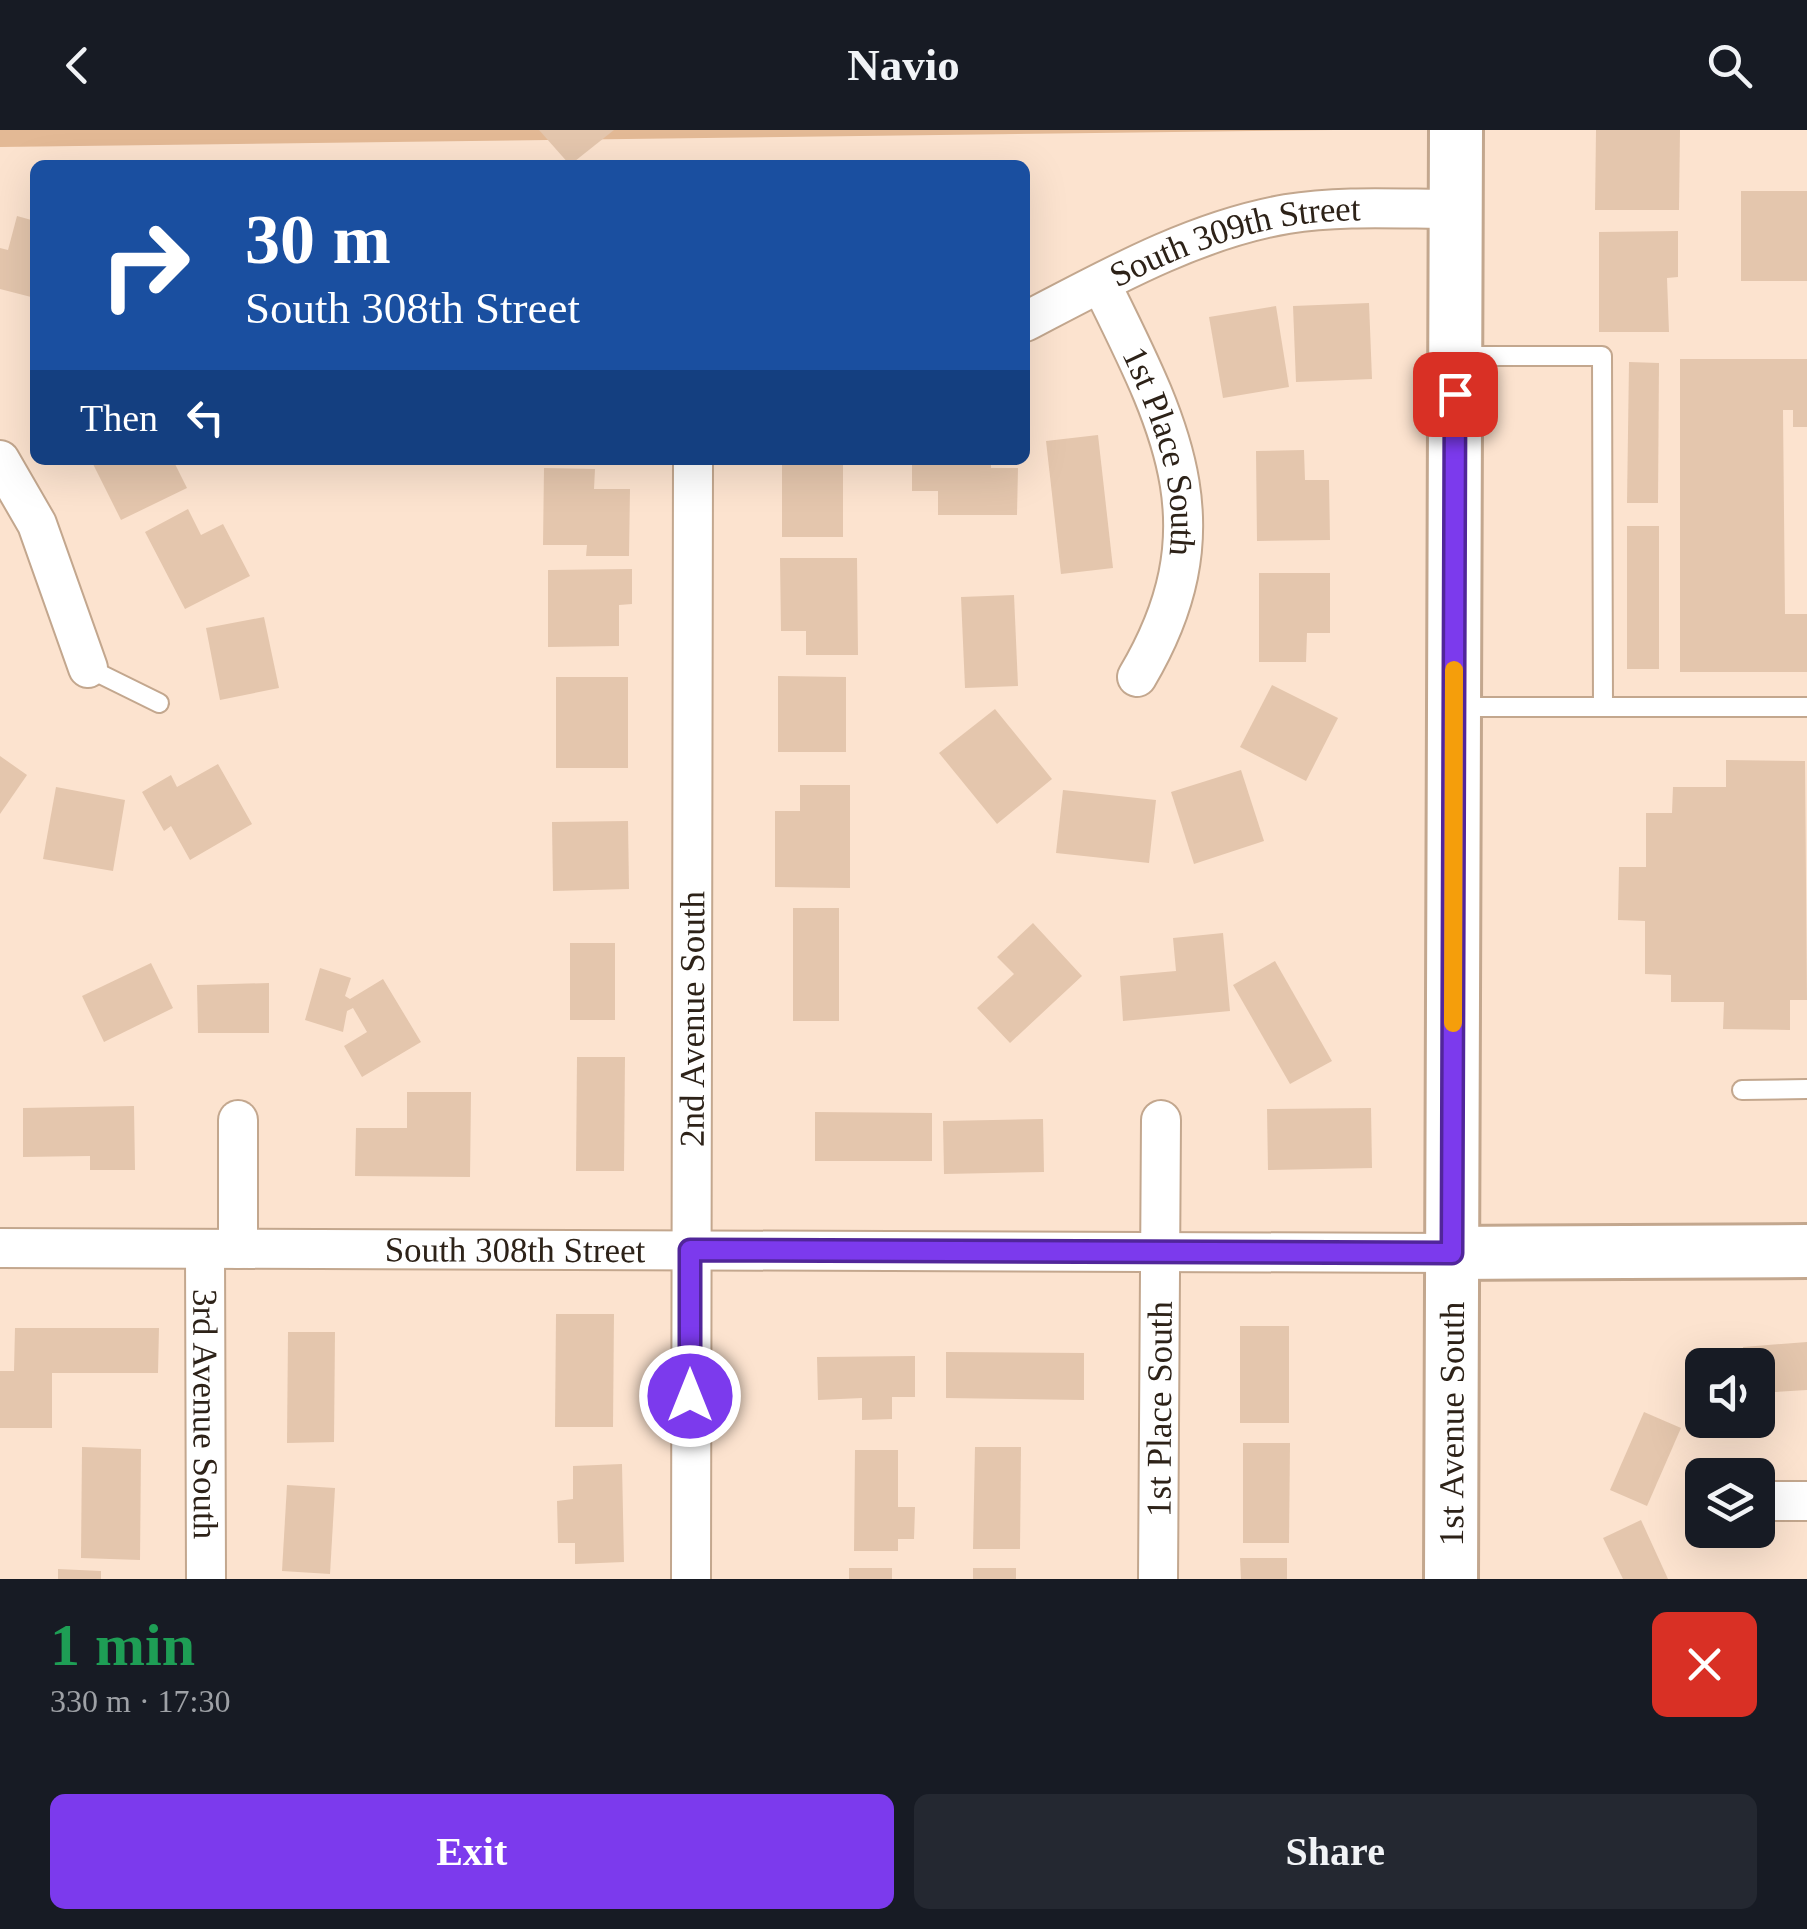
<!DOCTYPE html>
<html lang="en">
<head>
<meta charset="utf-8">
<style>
	:root { --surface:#171b24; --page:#242831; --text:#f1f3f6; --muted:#9ea1a6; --accent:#7c3aed }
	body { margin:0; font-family:"Times New Roman",serif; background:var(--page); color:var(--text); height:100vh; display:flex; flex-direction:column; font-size:38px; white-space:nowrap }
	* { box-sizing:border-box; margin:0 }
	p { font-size:32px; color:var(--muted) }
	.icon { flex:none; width:55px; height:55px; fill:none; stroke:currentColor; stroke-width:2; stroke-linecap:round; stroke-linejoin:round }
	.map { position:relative; height:1449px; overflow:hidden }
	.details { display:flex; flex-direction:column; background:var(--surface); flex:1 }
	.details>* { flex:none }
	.hud { position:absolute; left:30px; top:30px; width:1000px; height:305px; border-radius:15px; box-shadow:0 10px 40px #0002; background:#1a4fa0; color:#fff; overflow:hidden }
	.buttons { position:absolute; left:1685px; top:1218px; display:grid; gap:20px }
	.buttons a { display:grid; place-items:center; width:90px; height:90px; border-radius:15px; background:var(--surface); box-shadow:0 10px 40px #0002; font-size:50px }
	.pin { position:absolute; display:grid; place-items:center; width:85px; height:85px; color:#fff; margin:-42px; border-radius:20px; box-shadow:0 5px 15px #0006 }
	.me { position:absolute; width:110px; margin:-55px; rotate:0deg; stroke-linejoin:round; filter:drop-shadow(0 0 8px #0008) }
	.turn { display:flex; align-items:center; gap:35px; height:210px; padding:0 50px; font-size:45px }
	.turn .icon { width:130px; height:130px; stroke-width:2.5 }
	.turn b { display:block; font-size:70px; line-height:85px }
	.then { display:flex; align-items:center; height:95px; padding:0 50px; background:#0003; gap:20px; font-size:38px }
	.round { display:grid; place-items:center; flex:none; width:105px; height:105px; border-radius:15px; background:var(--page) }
	.summary { display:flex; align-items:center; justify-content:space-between; height:170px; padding:0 50px }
	h1 { font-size:60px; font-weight:700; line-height:75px; color:#1e9e55 }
	.action { display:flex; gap:20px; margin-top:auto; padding:20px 50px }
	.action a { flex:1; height:115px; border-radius:15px; background:var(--accent); color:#fff; font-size:40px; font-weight:700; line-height:115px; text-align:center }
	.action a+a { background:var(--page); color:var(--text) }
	header { display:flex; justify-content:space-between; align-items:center; height:130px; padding:0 50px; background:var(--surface); font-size:45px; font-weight:700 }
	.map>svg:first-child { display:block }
	.green { fill:#e3b995 }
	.building { fill:#e4c6ad }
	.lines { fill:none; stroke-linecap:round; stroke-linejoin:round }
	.lane-casing { stroke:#c3a78e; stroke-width:22 }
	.street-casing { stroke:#c3a78e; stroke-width:42 }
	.secondary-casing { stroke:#c3a78e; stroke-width:58 }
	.lane { stroke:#fff; stroke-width:18 }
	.street { stroke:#fff; stroke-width:38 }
	.secondary { stroke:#fff; stroke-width:52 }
	.route-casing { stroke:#51269a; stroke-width:25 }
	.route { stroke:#7c3aed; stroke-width:18 }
	.slow { stroke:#f59e0b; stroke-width:18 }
	.labels { text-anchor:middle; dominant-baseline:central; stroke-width:8; stroke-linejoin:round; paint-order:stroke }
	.street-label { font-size:35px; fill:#2d2218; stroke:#fce3cf }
</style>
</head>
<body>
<header><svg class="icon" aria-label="back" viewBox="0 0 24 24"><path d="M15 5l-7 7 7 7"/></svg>Navio<svg class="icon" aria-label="search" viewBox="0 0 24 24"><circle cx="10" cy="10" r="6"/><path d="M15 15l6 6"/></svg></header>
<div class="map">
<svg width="1807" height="1449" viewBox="0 0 1807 1449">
	<rect width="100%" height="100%" fill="#fce3cf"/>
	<polygon class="green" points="0,0 1335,0 0,17"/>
	<g class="building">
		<polygon points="539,0 614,0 570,35"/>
		<polygon points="1596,0 1680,0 1679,80 1595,80"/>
		<rect x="1741" y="61" width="66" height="90"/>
		<polygon points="17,86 35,91 35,168 0,159 0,118 8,120"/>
		<polygon points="1678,101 1678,147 1667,148 1669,202 1599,202 1599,102"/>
		<polygon points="1369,173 1372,249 1296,252 1293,176"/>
		<polygon points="1276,176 1289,257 1223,268 1209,187"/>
		<polygon points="1680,229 1807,229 1807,297 1793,297 1793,280 1783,280 1785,484 1807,484 1807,542 1680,542"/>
		<polygon points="1629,232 1659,233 1658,373 1627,373"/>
		<polygon points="1098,305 1113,438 1061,444 1046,311"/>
		<polygon points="1304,320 1305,350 1329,350 1330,410 1257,411 1256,321"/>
		<polygon points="91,330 173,330 187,358 121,390"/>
		<rect x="782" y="330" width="61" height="77"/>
		<polygon points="912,330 991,330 991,338 1018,338 1017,385 938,385 938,361 912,361"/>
		<polygon points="544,338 595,339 594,359 630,359 629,426 586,426 587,415 543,415"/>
		<polygon points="188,379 201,405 223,394 250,446 185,479 145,402"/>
		<rect x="1627" y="396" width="32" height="143"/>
		<polygon points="780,428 857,428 858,525 806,525 806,501 781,501"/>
		<polygon points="632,439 632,474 619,475 619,516 548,517 548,440"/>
		<polygon points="1259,443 1330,443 1330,503 1307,503 1306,532 1259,532"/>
		<polygon points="1014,465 1018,556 965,558 961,467"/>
		<polygon points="264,487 279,558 220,570 206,498"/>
		<polygon points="778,546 846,547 846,622 778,622"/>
		<rect x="556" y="547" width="72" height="91"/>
		<polygon points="1272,555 1338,588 1306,651 1240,617"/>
		<polygon points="995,579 1052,649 997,694 939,623"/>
		<polygon points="0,626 27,645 0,684"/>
		<polygon points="1726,630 1805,631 1807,870 1790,870 1790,900 1723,899 1724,872 1671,872 1671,845 1645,844 1645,791 1618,790 1619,737 1646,737 1646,683 1672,683 1673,657 1726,657"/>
		<polygon points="218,634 252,694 190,730 171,696 164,701 142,662 171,645 177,657"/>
		<polygon points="1241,640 1264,711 1194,734 1171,662"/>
		<polygon points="800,655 850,655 850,758 775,757 775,681 800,681"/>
		<polygon points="56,657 125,670 113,741 43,729"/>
		<polygon points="1063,660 1156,670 1149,733 1056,723"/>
		<polygon points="628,691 629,759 553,761 552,692"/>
		<rect x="793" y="778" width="46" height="113"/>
		<polygon points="1033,793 1082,846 1010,913 977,878 1014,844 997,827"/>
		<polygon points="1223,803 1230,881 1123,891 1120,846 1176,841 1173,808"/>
		<rect x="570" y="813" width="45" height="77"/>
		<polygon points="1275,831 1332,931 1290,954 1233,855"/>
		<polygon points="151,833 173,878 104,912 82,866"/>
		<polygon points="320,838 351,848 345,866 350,869 383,849 421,912 362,947 344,916 367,902 353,878 347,881 343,902 305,890"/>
		<polygon points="269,853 269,903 198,903 197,855"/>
		<polygon points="577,927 625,927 624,1041 576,1041"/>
		<polygon points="407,962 471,962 470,1047 355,1046 356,998 407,998"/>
		<polygon points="134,976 135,1040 90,1040 90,1026 23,1027 23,978"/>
		<polygon points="1371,978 1372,1038 1268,1040 1267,979"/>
		<polygon points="815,982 932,983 932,1031 815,1031"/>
		<polygon points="1043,989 1044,1042 944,1044 943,991"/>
		<polygon points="556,1184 614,1184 613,1297 555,1297"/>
		<rect x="1240" y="1196" width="49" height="97"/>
		<polygon points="15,1198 159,1198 158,1243 52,1243 52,1298 0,1298 0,1241 14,1241"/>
		<polygon points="288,1202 335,1202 334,1312 287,1313"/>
		<polygon points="1807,1212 1807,1260 1758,1263 1758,1235 1744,1235 1743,1217"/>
		<polygon points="946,1222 1084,1223 1084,1270 946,1268"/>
		<polygon points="915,1226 915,1267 892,1267 892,1289 862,1290 862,1268 818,1270 817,1227"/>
		<polygon points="1644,1282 1681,1298 1647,1376 1610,1360"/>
		<polygon points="1243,1313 1290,1313 1289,1413 1243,1413"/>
		<polygon points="82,1317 141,1319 140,1430 81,1428"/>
		<polygon points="975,1317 1021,1317 1020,1419 973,1419"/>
		<polygon points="855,1320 898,1320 898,1377 915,1377 914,1409 898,1409 898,1421 854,1421"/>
		<polygon points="622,1334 624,1432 575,1434 575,1413 558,1413 557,1371 573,1369 573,1336"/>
		<polygon points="287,1355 335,1358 330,1444 282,1441"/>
		<polygon points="1641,1390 1668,1449 1623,1449 1603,1408"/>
		<polygon points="1240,1428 1287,1428 1287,1449 1241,1449"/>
		<rect x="849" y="1438" width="43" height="11"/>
		<rect x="973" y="1438" width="43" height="11"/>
		<polygon points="58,1439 101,1441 101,1449 58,1449"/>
	</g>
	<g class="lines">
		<defs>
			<g id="lane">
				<polyline points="1461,226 1602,226 1603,577"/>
				<polyline points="88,538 159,573"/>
				<polyline points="1459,577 1807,577"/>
				<polyline points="1742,960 1807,959"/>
			</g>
			<g id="street">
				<path id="s1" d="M1101,154C1171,296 1226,397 1137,547"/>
				<path id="s2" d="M1025,192C1107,149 1194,100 1287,84C1342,75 1400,79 1456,79"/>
				<polyline points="0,330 37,394 88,538"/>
				<path id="s3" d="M0,1118L1452,1123"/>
				<path id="s4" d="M205,1119L206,1449"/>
				<polyline points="238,1119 238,990"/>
				<polyline points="1774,1371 1807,1371"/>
				<path id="s5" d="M691,1449L693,330"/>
				<path id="s6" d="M1158,1449L1161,990"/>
			</g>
			<g id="secondary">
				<polyline points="1452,1123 1807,1121"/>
				<path id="s7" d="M1451,1449L1456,0"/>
			</g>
		</defs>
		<use href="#lane" class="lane-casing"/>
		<use href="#street" class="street-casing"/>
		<use href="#secondary" class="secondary-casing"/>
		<use href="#lane" class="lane"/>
		<use href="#street" class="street"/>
		<use href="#secondary" class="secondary"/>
	</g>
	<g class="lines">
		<defs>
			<polyline id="route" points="690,1266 690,1120 1452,1123 1455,264"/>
		</defs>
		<use href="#route" class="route-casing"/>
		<use href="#route" class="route"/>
		<polyline class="slow" points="1453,893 1454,540"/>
	</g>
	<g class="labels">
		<g class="street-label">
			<text stroke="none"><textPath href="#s2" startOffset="228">South 309th Street</textPath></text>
			<text stroke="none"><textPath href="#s1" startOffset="180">1st Place South</textPath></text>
			<text stroke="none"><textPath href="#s5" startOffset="560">2nd Avenue South</textPath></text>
			<text stroke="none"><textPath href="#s3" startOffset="515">South 308th Street</textPath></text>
			<text stroke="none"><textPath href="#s6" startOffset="170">1st Place South</textPath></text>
			<text stroke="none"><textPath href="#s4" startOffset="165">3rd Avenue South</textPath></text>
			<text stroke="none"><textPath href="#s7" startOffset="155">1st Avenue South</textPath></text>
		</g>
	</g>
</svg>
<div class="buttons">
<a><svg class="icon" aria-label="sound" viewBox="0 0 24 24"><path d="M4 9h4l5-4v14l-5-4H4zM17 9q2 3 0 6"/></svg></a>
<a><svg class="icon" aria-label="layers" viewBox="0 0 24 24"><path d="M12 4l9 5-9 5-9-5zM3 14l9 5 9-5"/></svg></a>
</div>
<div class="pin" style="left:1455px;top:264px;background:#d93025"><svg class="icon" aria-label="arrive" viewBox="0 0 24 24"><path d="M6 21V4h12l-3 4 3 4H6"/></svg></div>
<svg class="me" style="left:690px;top:1266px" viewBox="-20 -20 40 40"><circle r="17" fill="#7c3aed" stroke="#fff" stroke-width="3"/><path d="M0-11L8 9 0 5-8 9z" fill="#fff"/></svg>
<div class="hud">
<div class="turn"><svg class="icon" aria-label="right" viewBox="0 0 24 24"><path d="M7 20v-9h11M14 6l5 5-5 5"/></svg><div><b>30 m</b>South 308th Street</div></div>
<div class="then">Then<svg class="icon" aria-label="left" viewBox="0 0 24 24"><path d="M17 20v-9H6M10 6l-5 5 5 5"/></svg></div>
</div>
</div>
<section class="details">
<div class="summary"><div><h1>1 min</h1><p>330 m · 17:30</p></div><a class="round" style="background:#d93025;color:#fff"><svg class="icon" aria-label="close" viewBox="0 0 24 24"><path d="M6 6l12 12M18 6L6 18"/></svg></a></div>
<div class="action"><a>Exit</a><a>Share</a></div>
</section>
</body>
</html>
